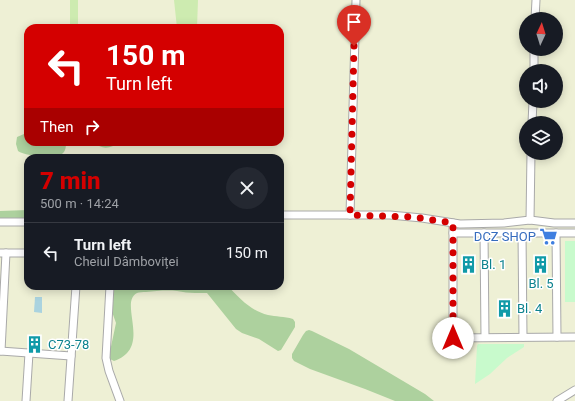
<!DOCTYPE html>
<html lang="en">
<head>
<meta charset="utf-8">
<style>
	:root { --surface:#171b24; --page:#242831; --text:#f1f3f6; --muted:#9ea1a6; --line:#363941; --accent:#d40000 }
	body { margin:0; font-family:Roboto,sans-serif; background:var(--page); color:var(--text); height:100vh; display:flex; flex-direction:column; font-size:15px; white-space:nowrap }
	* { box-sizing:border-box; margin:0 }
	p { font-size:13px; color:var(--muted) }
	.icon { flex:none; width:22px; height:22px; fill:none; stroke:currentColor; stroke-width:2; stroke-linecap:round; stroke-linejoin:round }
	.map { position:relative; flex:1; overflow:hidden }
	.sheet { position:absolute; left:24px; top:154px; width:260px; height:136px; display:flex; flex-direction:column; background:var(--surface); border-radius:12px; box-shadow:0 2px 10px #0003 }
	.sheet>* { flex:none }
	.banner { position:absolute; left:24px; top:24px; width:260px; height:122px; border-radius:12px; box-shadow:0 2px 10px #0003; background:#d40000; color:#fff; overflow:hidden }
	.needle { width:26px; rotate:4deg }
	.controls { position:absolute; left:519px; top:12px; display:grid; gap:8px }
	.controls a { display:grid; place-items:center; width:44px; height:44px; border-radius:50%; background:var(--surface); box-shadow:0 2px 10px #0003; font-size:20px }
	.pin { position:absolute; display:grid; place-items:center; width:34px; height:34px; color:#fff; margin:-41px -17px; border-radius:50% 50% 50% 0; rotate:-45deg; box-shadow:0 0 4px #0007 }
	.pin .icon { rotate:45deg }
	.me { position:absolute; width:44px; margin:-22px; rotate:0deg; stroke-linejoin:round; filter:drop-shadow(0 0 3px #0008) }
	.turn { display:flex; align-items:center; gap:14px; height:84px; padding:0 16px; font-size:18px }
	.turn .icon { width:52px; height:52px; stroke-width:2.5 }
	.turn b { display:block; font-size:28px; line-height:34px }
	.then { display:flex; align-items:center; height:38px; padding:0 16px; background:#0003; gap:8px; font-size:15px }
	.round { display:grid; place-items:center; flex:none; width:42px; height:42px; border-radius:21px; background:var(--page) }
	.head { display:flex; align-items:center; justify-content:space-between; height:68px; padding:0 16px }
	h1 { font-size:24px; font-weight:800; line-height:30px; color:var(--accent) }
	ul { padding:0; list-style:none }
	li { display:flex; align-items:center; gap:12px; height:60px; padding:0 16px; border-top:1px solid var(--line) }
	li div { flex:1 }
	li b { display:block; font-size:15px }
	li em { font-style:normal }
	.map>svg:first-child { display:block }
	.farmland { fill:#eef0d5; fill-rule:evenodd }
	.grass { fill:#cdebb0 }
	.forest { fill:#add19e }
	.park { fill:#c8facc }
	.water { fill:#aad3df }
	.lines { fill:none; stroke-linecap:round; stroke-linejoin:round }
	.minor-casing { stroke:#a9a9a9; stroke-width:9 }
	.minor { stroke:#fff; stroke-width:7 }
	.route { stroke:#d40000; stroke-width:7; stroke-dasharray:0 12.6 }
	.labels { text-anchor:middle; dominant-baseline:central; stroke-width:3; stroke-linejoin:round; paint-order:stroke }
	.shop-label { font-size:13px; fill:#366cbe; stroke:#fff; text-anchor:end }
	.culture-label { font-size:13px; fill:#0d838f; stroke:#fff; text-anchor:start }
</style>
</head>
<body>
<div class="map">
<svg width="575" height="401" viewBox="0 0 575 401">
	<rect width="100%" height="100%" fill="#f2efe9"/>
	<path class="farmland" d="M0,0H575V401H0ZM526,19H556V49H526ZM28,28H280V142H28ZM526,71H556V101H526ZM526,123H556V153H526ZM28,158H280V286H28Z"/>
	<g class="grass">
		<rect x="70" y="0" width="8" height="28"/>
		<polygon points="174,0 198,0 197,28 177,28"/>
	</g>
	<g class="forest">
		<path d="M24,134H28V142H66C66,146 66,151 62,154C54,159 25,156 18,151L16,144L17,137Z"/>
		<path d="M94,142H120C112,148 102,151 94,142Z"/>
		<polygon points="28,210 28,219 0,220 0,211"/>
		<path d="M113,286H228C239,298 251,311 268,315C276,317 284,316 293,319L295,322V327L281,350L278,351L259,339L242,333L236,329L207,293C203,293 199,293 195,293C189,293 183,292 177,291C167,290 156,291 146,292C143,292 139,292 137,293C118,303 153,348 114,361L110,359L109,356L116,323L111,309Z"/>
		<polygon points="309,330 312,331 349,349 425,394 434,401 395,401 365,389 310,369 294,361 292,358 292,354 303,335 306,331"/>
	</g>
	<g class="park">
		<rect x="565" y="241" width="10" height="61"/>
		<polygon points="478,344 524,344 524,347 507,358 490,374 475,384 477,346"/>
	</g>
	<polygon class="water" points="35,297 42,297 42,313 34,312"/>
	<g class="lines">
		<defs>
			<g id="minor">
				<polyline points="535,19 536,0"/>
				<polyline points="534,71 534,49"/>
				<polyline points="532,123 533,101"/>
				<polyline points="280,215 390,215 422,218 460,224 504,223 530,220 554,223 575,223"/>
				<polyline points="350,215 356,0"/>
				<polyline points="530,220 531,153"/>
				<polyline points="0,222 28,222"/>
				<polyline points="453,223 453,338 575,337"/>
				<polyline points="453,233 575,233"/>
				<polyline points="484,233 485,337"/>
				<polyline points="522,233 523,337"/>
				<polyline points="556,233 557,337"/>
				<polyline points="0,253 28,253"/>
				<polyline points="110,286 106,358 109,371 120,401"/>
				<polyline points="0,351 71,356"/>
				<polyline points="1,351 6,253"/>
				<polyline points="26,401 29,353"/>
				<polyline points="68,401 76,286"/>
				<polyline points="557,401 575,390"/>
			</g>
		</defs>
		<use href="#minor" class="minor-casing"/>
		<use href="#minor" class="minor"/>
	</g>
	<g class="lines">
		<polyline class="route" points="354,46 350,215 413,217 453,223 453,338"/>
	</g>
	<defs>
		<symbol id="supermarket-bare" viewBox="-9 -9 18 18"><path d="M-6-5.5h2.5l.6 2H6L4.5 2H-2.5L-4.4-4H-6ZM-1.5 3.2a1.3 1.3 0 1 0 .1 0ZM3 3.2a1.3 1.3 0 1 0 .1 0Z" fill="#3f7fe0" stroke="#fff" stroke-width="2.5" paint-order="stroke"/></symbol>
		<symbol id="building-bare" viewBox="-9 -9 18 18"><path d="M-4-6H4V6H1V3H-1V6H-4ZM-2.5-4.3h1.7v1.8h-1.7ZM.8-4.3h1.7v1.8H.8ZM-2.5-1h1.7V.8h-1.7ZM.8-1h1.7V.8H.8Z" fill="#0f9aa8" stroke="#fff" stroke-width="2.5" paint-order="stroke"/></symbol>
	</defs>
	<g fill-rule="evenodd">
		<use href="#supermarket-bare" x="536" y="224" width="25" height="25"/>
		<use href="#building-bare" x="456" y="252" width="25" height="25"/>
		<use href="#building-bare" x="528" y="252" width="25" height="25"/>
		<use href="#building-bare" x="492" y="296" width="25" height="25"/>
		<use href="#building-bare" x="22" y="332" width="25" height="25"/>
	</g>
	<g class="labels">
		<g class="shop-label">
			<text x="536" y="236">DCZ SHOP</text>
		</g>
		<g class="culture-label">
			<text x="481" y="264">Bl. 1</text>
			<text x="541" y="283" text-anchor="middle">Bl. 5</text>
			<text x="517" y="308">Bl. 4</text>
			<text x="48" y="344">C73-78</text>
		</g>
	</g>
</svg>
<div class="controls">
<a><svg class="needle" viewBox="-14 -14 28 28"><path d="M0-13l5 13h-10z" fill="#e53935"/><path d="M0 13l5-13h-10z" fill="#9ea1a6"/></svg></a>
<a><svg class="icon" aria-label="sound" viewBox="0 0 24 24"><path d="M4 9h4l5-4v14l-5-4H4zM17 9q2 3 0 6"/></svg></a>
<a><svg class="icon" aria-label="layers" viewBox="0 0 24 24"><path d="M12 4l9 5-9 5-9-5zM3 14l9 5 9-5"/></svg></a>
</div>
<div class="pin" style="left:354px;top:46px;background:#d93025"><svg class="icon" aria-label="arrive" viewBox="0 0 24 24"><path d="M6 21V4h12l-3 4 3 4H6"/></svg></div>
<svg class="me" style="left:453px;top:338px" viewBox="-20 -20 40 40"><circle r="19" fill="#fff"/><path d="M0-13L10 11 0 6-10 11z" fill="#d40000"/></svg>
<div class="banner">
<div class="turn"><svg class="icon" aria-label="left" viewBox="0 0 24 24"><path d="M17 20v-9H6M10 6l-5 5 5 5"/></svg><div><b>150 m</b>Turn left</div></div>
<div class="then">Then<svg class="icon" aria-label="right" viewBox="0 0 24 24"><path d="M7 20v-9h11M14 6l5 5-5 5"/></svg></div>
</div>
<section class="sheet">
<div class="head"><div><h1>7 min</h1><p>500 m · 14:24</p></div><a class="round"><svg class="icon" aria-label="close" viewBox="0 0 24 24"><path d="M6 6l12 12M18 6L6 18"/></svg></a></div>
<ul>
<li><svg class="icon" aria-label="left" viewBox="0 0 24 24"><path d="M17 20v-9H6M10 6l-5 5 5 5"/></svg><div><b>Turn left</b><p>Cheiul Dâmboviței</p></div><em>150 m</em></li>
</ul>
</section>
</div>
</body>
</html>
